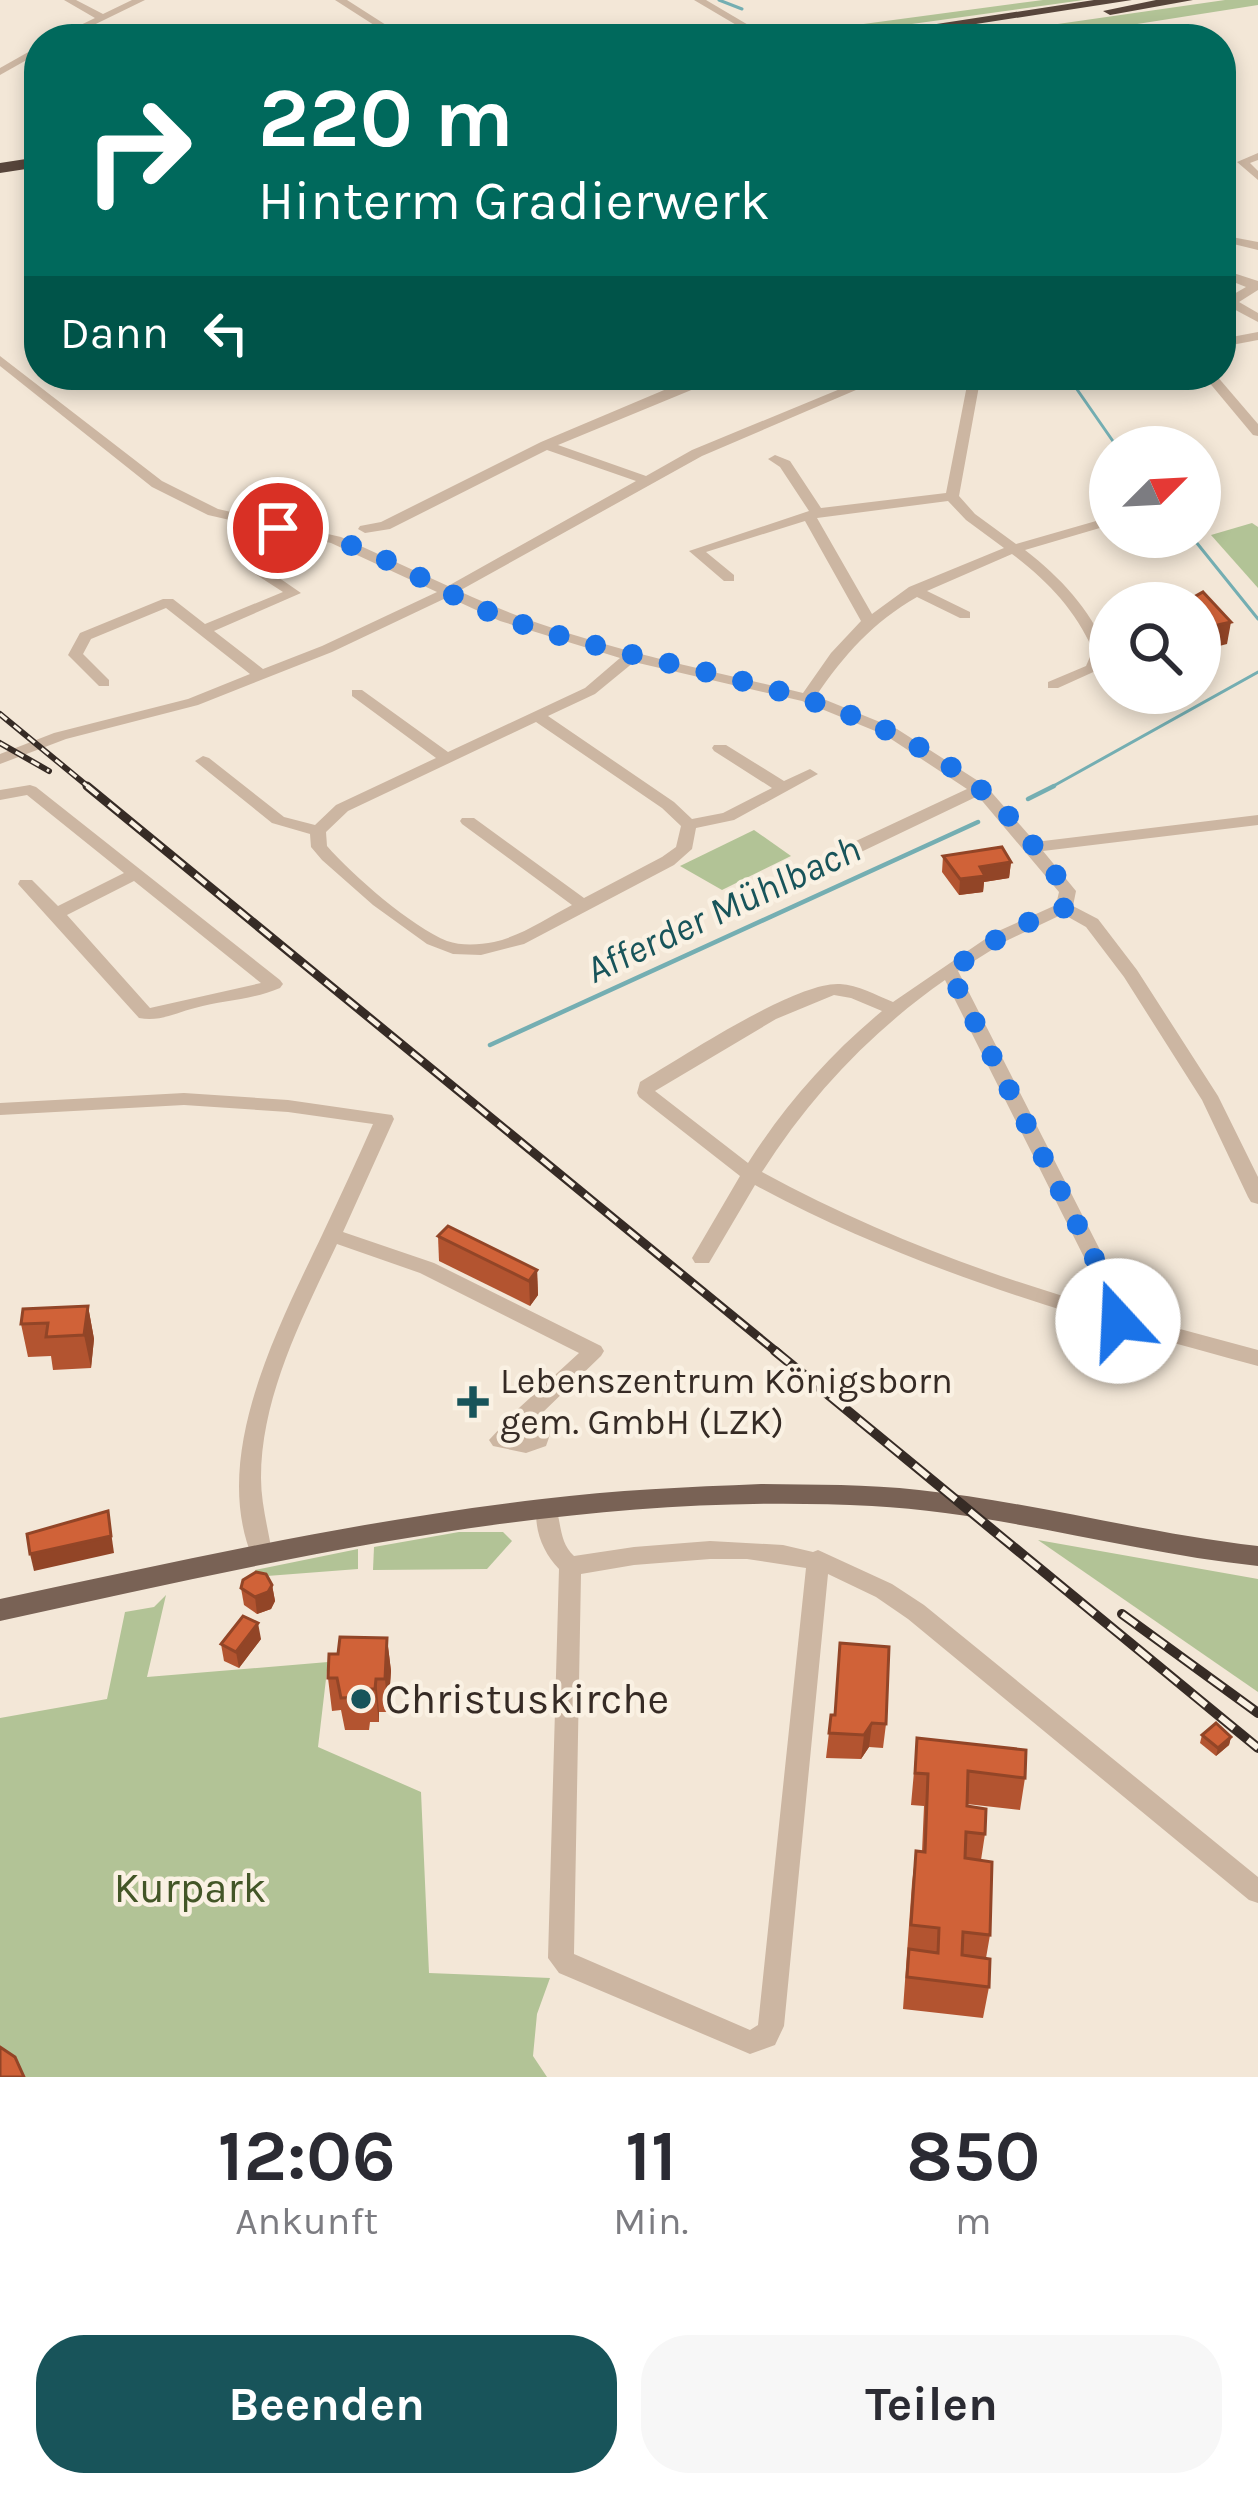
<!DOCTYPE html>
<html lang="de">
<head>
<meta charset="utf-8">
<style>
	:root { --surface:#fff; --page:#f7f7f7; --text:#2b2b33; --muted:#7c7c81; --accent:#18545a }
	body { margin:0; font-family:Karla,sans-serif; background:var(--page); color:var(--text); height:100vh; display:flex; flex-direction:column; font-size:45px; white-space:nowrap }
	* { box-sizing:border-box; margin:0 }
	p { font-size:39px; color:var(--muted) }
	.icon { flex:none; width:66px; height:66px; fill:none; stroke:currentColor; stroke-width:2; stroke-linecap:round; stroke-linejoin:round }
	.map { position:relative; height:2077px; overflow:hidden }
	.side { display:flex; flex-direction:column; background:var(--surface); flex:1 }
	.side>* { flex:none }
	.guide { position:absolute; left:24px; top:24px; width:1212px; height:366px; border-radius:48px; box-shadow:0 6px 18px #0003; background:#00695c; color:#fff; overflow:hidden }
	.needle { width:78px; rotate:66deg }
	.tools { position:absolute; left:1089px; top:426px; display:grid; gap:24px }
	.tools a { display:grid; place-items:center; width:132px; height:132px; border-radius:50%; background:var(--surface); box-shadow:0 6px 18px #0003; font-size:60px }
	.pin { position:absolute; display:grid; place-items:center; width:102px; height:102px; color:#fff; margin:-51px; border:6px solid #fff; border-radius:50%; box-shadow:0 3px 12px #0007 }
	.me { position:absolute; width:132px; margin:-66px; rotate:340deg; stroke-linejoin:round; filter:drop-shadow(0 0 9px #0008) }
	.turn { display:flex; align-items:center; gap:42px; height:252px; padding:0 36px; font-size:54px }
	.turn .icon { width:156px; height:156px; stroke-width:2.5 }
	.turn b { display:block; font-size:84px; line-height:102px }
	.then { display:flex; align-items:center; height:114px; padding:0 36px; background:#0003; gap:24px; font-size:45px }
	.eta { display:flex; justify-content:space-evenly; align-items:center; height:204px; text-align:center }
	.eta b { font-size:72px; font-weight:700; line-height:84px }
	.primary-button { display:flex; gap:24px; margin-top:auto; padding:24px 36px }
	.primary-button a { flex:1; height:138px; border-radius:48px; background:var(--accent); color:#fff; font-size:48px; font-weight:700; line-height:138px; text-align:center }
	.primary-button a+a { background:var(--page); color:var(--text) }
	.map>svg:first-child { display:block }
	.green { fill:#b2c396 }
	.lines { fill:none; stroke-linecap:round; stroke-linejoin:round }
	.stream-far1 { stroke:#74aeb2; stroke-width:3 }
	.stream { stroke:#74aeb2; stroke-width:4.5 }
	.minor { fill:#ccb6a2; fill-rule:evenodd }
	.major { fill:#796255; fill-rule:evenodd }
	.highway { fill:#57453b; fill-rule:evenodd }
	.rail-far2-casing { stroke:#362b25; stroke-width:6 }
	.rail-far1-casing { stroke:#362b25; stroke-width:9 }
	.rail-casing { stroke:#362b25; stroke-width:10 }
	.rail-far2 { stroke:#faf1e3; stroke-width:3; stroke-dasharray:9; stroke-linecap:butt }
	.rail-far1 { stroke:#faf1e3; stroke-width:4.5; stroke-dasharray:14; stroke-linecap:butt }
	.rail { stroke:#faf1e3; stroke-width:6; stroke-dasharray:18; stroke-linecap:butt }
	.wall { fill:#b35430 }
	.shaded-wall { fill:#924527 }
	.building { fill:#d06238; stroke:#924527; stroke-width:3 }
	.route { stroke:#1a73e8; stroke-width:21; stroke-dasharray:0 37.8 }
	.poi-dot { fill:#18545a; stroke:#faf1e3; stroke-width:4.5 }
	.labels { text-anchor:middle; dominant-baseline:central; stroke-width:9; stroke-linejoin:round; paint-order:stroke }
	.poi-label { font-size:36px; fill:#362b25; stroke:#faf1e3; text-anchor:start }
	.water-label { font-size:39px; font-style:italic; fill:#18545a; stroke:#faf1e3 }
	.near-poi-label { font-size:42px; fill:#362b25; stroke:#faf1e3; text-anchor:start }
	.near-park-label { font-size:42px; fill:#435627; stroke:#faf1e3 }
</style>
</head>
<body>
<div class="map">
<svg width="1258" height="2077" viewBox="0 0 1258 2077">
	<rect width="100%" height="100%" fill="#f3e7d7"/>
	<g class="green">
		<polygon points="1043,0 1084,0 804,39 789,34"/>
		<polygon points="1225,0 1258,0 1258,5 1042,39 953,39"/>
		<polygon points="1252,523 1258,527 1258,588 1211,535"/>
		<polygon points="754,830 791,856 722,890 680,866"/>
		<polygon points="459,1532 503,1532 512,1541 487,1569 373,1570 374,1547"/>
		<polygon points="1038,1540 1258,1579 1258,1692"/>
		<polygon points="358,1549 358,1569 254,1577 255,1570"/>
		<polygon points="166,1595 147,1677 328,1662 318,1747 421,1792 429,1973 550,1978 537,2014 533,2056 547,2077 0,2077 0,1718 107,1699 125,1612 154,1607"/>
	</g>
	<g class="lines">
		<g class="stream-far1">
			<polyline points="719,0 742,9"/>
			<polyline points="1067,375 1117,447"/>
			<polyline points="1192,537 1258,619"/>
			<polyline points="1048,789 1258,672"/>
		</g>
		<g class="stream">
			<polyline points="1028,799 1054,786"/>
			<polyline points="490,1045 978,822"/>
		</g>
		<g class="minor">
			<polygon points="64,0 76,0 103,14 132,0 145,0 65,39 52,39 95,18"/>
			<polygon points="335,0 347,0 397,32 388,34"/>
			<polygon points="694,0 706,0 772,39 760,39"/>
			<polygon points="39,46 39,53 0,75 0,68"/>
			<polygon points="1258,153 1258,160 1250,163 1258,171 1258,180 1237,162"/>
			<polygon points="1221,235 1258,242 1258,250 1221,241"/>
			<polygon points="1221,269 1258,281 1258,290 1239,302 1258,313 1258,322 1228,306 1221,306 1221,298 1227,298 1246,287 1221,277"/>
			<polygon points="1258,332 1258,340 1221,347 1221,339"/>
			<path d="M0,356L162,481L218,509L341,537L448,586L636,481L547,450L390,529L365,533L358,529L360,526L381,522L541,442L676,385L695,382L701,386L558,445L646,476L692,450L874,375H891L702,456L459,591C568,642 687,665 803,693L831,653L861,621L805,521L706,552L734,575V581H724L689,551L809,511L780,467L768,459L775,455L790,461L821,508L946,493L969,375H981L959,496L975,514L1016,544L1110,517V525L1025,550C1061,578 1089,608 1107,650L1100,669L1058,688H1048V682L1086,666L1093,650C1075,610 1048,581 1012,554L927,591L970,612V618H960L917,597C873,622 844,655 816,696L897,729L986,786L1035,842L1258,815V825L1043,851L1076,891L1073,906L1098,919L1137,970L1218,1096L1258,1177V1204L1251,1202L1248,1197L1202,1100L1124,977L1086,927L1063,914L1006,941L958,971L1126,1301L1128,1315L1258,1350V1366C1084,1319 914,1271 755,1185L709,1263H695L692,1258L740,1176L639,1097L637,1093L640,1082C681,1058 796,981 840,984C858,985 876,995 893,1002L994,933L1056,905L1059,892L978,796L838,863H826L824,859L826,855L967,789L885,735L802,701L634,662L595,694L548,716L674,802L692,819L723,813L772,788L714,751L712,748L714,745H726L784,781L810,769L818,774L734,820L696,828L692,849L674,865L524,944L481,955L453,954L427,944L373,905L322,860L311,847L310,834L272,823L195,761L203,756L209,758L284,817L315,825L336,805L436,758L352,696V690H362L448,752L585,688L620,658L500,621L448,597L332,652L198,705L66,739L0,764V754L54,733L188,699L250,674L166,608L91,639L83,654L109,680V686H99L68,655L80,633L163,599H173L205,624L283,592L249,570V564H259L301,593L214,631L263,669L322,646L437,592L331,543L208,515L152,487L0,366ZM948,501L966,520L1004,548L909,587L872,614L817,518ZM536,722L662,808L681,826L676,847L662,857L584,898L474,818H462L460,821L462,824L572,905C547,918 521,936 494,942C479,945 461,946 447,941C412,927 352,875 327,846L326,832L348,811ZM945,980L1106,1301L1107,1309C987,1275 872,1232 762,1172C811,1095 872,1031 945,980ZM834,995L851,998L882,1011C828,1056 785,1105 748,1163L655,1091L776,1019Z"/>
			<polygon points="1203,375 1216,375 1258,424 1258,436 1253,435"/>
			<path d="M30,785L36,787L280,980L283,984L280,988C252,1000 224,1000 195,1008C175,1013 160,1022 139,1018L18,884L20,880H32L58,906L124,873L27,795L0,800V790ZM134,881L261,983L150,1008L67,915Z"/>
			<path d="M184,1093L288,1100L392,1115L394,1119L343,1232L434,1263L601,1346L604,1351L601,1356L540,1415L552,1429L546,1446L526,1453L493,1446L489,1440L519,1408L579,1353L420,1273L337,1244C303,1316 261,1396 261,1478C261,1503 268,1528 272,1553L269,1559L261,1562L253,1559C209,1456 279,1326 323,1233C340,1197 357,1160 373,1124L288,1112L184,1105L0,1115V1103ZM527,1428L529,1435H518Z"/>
			<path d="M546,1499L554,1502C562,1521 558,1541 574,1556L634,1547L710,1541L783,1545L813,1552L818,1550L892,1584L924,1605L1258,1877V1903L1249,1900L908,1619L876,1597L828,1574L784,2026L775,2045L750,2054L559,1973L548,1958L559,1569C542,1552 532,1525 538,1502ZM710,1559H747L806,1568L758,2025L750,2030L574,1954L581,1574L634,1565Z"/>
		</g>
		<path class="major" d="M761,1484C814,1485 867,1484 919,1490C1033,1502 1144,1533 1258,1546V1566C1129,1552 1002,1513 872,1506C577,1490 286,1558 0,1621V1599C179,1561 359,1520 542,1499C615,1490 688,1487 761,1484Z"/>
		<g class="highway">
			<polygon points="1094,0 1132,0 879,39 839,39"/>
			<polygon points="1156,0 1193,0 1110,15 1103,11"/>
			<polygon points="39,157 39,167 0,173 0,163"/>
		</g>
		<defs>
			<g id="rail-far2">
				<polyline points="0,714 91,789"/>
				<polyline points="0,743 49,771"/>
			</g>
			<polyline id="rail-far1" points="87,786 779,1354"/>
			<g id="rail">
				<polyline points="775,1351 1258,1748"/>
				<polyline points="1122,1614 1258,1713"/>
			</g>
		</defs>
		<use href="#rail-far2" class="rail-far2-casing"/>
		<use href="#rail-far1" class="rail-far1-casing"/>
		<use href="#rail" class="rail-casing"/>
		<use href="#rail-far2" class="rail-far2"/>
		<use href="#rail-far1" class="rail-far1"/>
		<use href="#rail" class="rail"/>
	</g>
	<g class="wall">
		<polygon points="943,856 1011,862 1009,878 984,882 983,892 959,895 942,872"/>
		<polygon points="438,1236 537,1270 538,1295 530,1306 439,1261"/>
		<polygon points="88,1306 94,1339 91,1368 53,1370 51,1356 28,1357 21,1324"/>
		<polygon points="272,1585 275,1601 271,1609 257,1614 244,1605 241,1588"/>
		<polygon points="387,1638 391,1671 388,1712 379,1712 379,1722 370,1722 369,1730 345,1730 341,1710 332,1711 328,1678 338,1654"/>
		<polygon points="261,1639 239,1668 224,1661 221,1644"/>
		<polygon points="831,1715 886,1724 883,1748 869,1747 861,1759 826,1758"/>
		<polygon points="1202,1735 1231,1737 1229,1745 1216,1756 1200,1743"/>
		<polygon points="917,1738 1025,1778 1020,1810 967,1804 967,1806 985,1834 981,1860 990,1935 986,1958 989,1987 983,2018 903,2009 912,1883 916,1851 922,1852 924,1806 911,1805"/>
	</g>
	<g class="shaded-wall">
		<polygon points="1231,622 1227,644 1200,651 1200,629"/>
		<polygon points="1011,862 1009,878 984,882 983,892 959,895 960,879 980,867"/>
		<polygon points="537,1270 538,1295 530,1306 529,1281"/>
		<polygon points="88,1306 94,1339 91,1368 84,1335"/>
		<polygon points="108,1511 114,1553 34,1571 30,1554"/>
		<polygon points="272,1585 275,1601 271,1609 257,1614 255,1597"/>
		<polygon points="258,1623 261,1639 239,1668 236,1652"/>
		<polygon points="387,1638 391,1671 388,1712 385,1679"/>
		<polygon points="376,1679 379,1712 379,1722 375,1689"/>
		<polygon points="872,1723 869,1747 861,1759 864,1735"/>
		<polygon points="1231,1737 1229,1745 1216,1756 1218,1748"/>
	</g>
	<g class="building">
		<polygon points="1203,592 1231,622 1200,629 1200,603 1187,603 1187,601"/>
		<polygon points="1002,847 1011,862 980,867 985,876 960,879 943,856"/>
		<polygon points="448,1226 537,1270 529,1281 438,1236"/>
		<polygon points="88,1306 84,1335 46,1337 48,1323 21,1324 23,1309"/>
		<polygon points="108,1511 111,1536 30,1554 27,1534"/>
		<polygon points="256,1572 266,1574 272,1585 268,1592 255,1597 241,1588 243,1580"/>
		<polygon points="243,1616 258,1623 236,1652 221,1644"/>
		<polygon points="340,1637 387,1638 385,1679 376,1679 375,1689 366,1689 366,1697 341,1698 337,1678 328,1678 329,1654 338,1654"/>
		<polygon points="840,1643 889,1647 886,1724 872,1723 864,1735 829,1733 831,1715 835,1715"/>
		<polygon points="1216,1723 1231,1737 1218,1748 1202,1735"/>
		<polygon points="917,1738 1026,1750 1025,1778 968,1771 967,1806 986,1809 985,1834 966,1832 965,1858 992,1862 990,1935 963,1932 962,1955 990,1959 989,1987 907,1977 909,1949 938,1953 939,1928 911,1925 916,1851 925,1852 928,1774 915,1773"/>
		<polygon points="0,2047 15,2057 24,2077 0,2077"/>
	</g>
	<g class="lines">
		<path class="route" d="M278,528C308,536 338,539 366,551C414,571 457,601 507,619C666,675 852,680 985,793C1017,821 1042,857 1068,891L1064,908L1012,929L949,971L1116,1301L1118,1321"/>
	</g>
	<g class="poi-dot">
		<path d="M467 1384h12v12h12v12h-12v12h-12v-12h-12v-12h12z"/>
		<circle cx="361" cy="1699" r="12"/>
	</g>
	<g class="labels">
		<g class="poi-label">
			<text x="500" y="1381">Lebenszentrum Königsborn<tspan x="500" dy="41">gem. GmbH (LZK)</tspan></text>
		</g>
		<g class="water-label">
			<text transform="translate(723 909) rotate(-25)">Afferder Mühlbach</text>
		</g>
		<g class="near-poi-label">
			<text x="385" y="1699">Christuskirche</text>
		</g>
		<g class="near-park-label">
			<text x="190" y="1888">Kurpark</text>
		</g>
	</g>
</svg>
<div class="tools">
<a><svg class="needle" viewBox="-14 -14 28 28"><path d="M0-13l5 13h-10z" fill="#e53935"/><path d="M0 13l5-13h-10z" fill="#7c7c81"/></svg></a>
<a><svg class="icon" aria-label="search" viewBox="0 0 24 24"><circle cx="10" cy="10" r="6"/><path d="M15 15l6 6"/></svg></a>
</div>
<div class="pin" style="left:278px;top:528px;background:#d93025"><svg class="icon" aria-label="arrive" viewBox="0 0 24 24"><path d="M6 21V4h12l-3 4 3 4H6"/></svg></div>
<svg class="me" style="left:1118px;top:1321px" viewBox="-20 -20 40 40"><circle r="19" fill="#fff"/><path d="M0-13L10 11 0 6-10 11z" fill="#1a73e8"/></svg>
<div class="guide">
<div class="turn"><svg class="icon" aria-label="right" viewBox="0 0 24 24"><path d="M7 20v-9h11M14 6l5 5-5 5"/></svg><div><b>220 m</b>Hinterm Gradierwerk</div></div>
<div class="then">Dann<svg class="icon" aria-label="left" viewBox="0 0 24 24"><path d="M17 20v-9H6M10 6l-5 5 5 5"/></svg></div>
</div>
</div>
<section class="side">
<div class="eta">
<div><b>12:06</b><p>Ankunft</p></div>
<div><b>11</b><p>Min.</p></div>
<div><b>850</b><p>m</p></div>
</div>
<div class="primary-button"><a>Beenden</a><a>Teilen</a></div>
</section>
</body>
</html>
